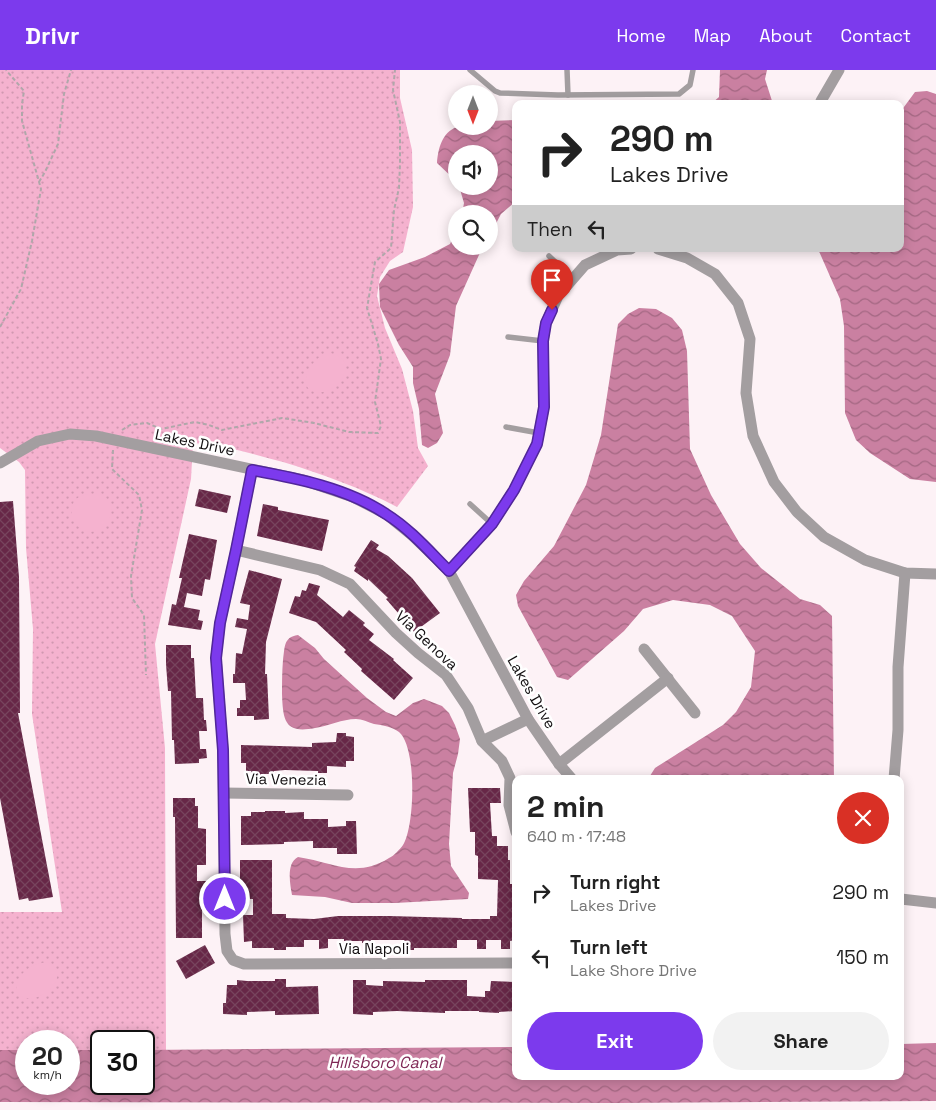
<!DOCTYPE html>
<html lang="en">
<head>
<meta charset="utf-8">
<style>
	:root { --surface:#fff; --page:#f2f2f2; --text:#222; --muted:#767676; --accent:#7c3aed }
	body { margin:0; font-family:"Space Grotesk",sans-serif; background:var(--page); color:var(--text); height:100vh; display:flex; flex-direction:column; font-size:19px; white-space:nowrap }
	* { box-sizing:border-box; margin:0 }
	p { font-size:16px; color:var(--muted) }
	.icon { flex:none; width:28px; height:28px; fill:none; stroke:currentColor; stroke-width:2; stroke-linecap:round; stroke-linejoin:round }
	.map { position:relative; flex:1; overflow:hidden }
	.sheet { position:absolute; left:512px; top:705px; width:392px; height:305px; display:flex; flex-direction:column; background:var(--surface); border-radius:10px; box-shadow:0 2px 12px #0003 }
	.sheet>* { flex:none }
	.top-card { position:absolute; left:512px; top:30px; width:392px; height:152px; border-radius:10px; box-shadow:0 2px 12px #0003; background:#fff; color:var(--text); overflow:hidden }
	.needle { width:32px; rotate:180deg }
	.buttons { position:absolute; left:448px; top:15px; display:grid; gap:10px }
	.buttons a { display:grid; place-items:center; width:50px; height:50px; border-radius:50%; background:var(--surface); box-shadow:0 2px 12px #0003; font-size:25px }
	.speed { position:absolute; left:15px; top:960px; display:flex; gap:10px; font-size:25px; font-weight:700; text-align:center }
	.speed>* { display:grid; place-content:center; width:65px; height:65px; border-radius:50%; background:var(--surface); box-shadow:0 2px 12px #0003; line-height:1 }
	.speed small { font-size:12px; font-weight:400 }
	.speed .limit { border:2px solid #111; border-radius:8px; background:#fff; color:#111 }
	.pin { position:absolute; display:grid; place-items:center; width:42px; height:42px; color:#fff; margin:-51px -21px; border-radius:50% 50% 50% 0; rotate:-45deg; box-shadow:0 0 5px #0007 }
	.pin .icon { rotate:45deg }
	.me { position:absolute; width:55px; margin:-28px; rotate:0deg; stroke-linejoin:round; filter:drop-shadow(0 0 4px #0008) }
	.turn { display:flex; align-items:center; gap:18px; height:105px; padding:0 15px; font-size:22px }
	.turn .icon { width:65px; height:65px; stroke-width:2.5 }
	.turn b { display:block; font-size:35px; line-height:42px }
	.then { display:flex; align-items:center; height:48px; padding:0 15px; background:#0003; gap:10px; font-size:19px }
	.round { display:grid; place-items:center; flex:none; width:52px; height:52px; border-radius:26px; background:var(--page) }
	.head { display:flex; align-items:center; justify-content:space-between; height:85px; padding:0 15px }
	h1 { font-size:30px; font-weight:800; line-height:38px }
	.primary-button { display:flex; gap:10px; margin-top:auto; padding:10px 15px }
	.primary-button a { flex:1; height:58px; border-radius:30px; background:var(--accent); color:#fff; font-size:20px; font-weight:800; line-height:58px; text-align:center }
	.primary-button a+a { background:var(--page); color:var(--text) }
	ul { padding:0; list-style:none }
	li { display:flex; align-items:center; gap:15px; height:65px; padding:0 15px }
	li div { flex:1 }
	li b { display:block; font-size:19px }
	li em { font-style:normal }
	header { display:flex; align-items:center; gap:30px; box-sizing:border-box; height:70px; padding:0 25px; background:var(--accent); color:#fff }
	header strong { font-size:24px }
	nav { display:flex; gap:28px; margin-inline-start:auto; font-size:18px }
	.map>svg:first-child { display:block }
	.grass { fill:url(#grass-dots) }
	.pitch { fill:#f5b2cf }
	.water { fill:url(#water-waves) }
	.building { fill:url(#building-cross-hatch) }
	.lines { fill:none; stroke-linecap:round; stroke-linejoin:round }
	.path { stroke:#b0a7aa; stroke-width:2; stroke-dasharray:4 2.5; stroke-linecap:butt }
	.lane { stroke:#a39ea0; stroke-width:5.5 }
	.street { stroke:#a39ea0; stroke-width:11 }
	.route-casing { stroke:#51269a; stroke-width:12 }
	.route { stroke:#7c3aed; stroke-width:9 }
	.labels { text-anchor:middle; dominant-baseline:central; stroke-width:5; stroke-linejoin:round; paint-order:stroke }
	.street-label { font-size:15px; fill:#120e10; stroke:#fff }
	.water-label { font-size:16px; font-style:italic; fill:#7f2755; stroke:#fff }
</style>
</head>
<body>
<header>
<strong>Drivr</strong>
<nav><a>Home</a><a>Map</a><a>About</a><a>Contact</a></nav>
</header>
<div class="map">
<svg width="936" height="1040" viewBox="0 0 936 1040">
	<defs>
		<pattern id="grass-dots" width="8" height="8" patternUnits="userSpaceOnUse" patternTransform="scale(1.25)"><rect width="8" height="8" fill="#f5b2cf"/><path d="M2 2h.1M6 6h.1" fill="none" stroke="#d198b1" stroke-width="1.8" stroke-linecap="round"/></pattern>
		<pattern id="water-waves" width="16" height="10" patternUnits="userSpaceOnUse" patternTransform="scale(1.25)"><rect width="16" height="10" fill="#ca80a1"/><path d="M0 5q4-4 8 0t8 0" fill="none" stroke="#a36782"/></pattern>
		<pattern id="building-cross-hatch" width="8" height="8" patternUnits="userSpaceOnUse" patternTransform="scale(1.25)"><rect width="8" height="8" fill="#672747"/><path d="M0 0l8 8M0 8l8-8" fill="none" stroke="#77445d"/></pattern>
	</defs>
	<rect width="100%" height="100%" fill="#fdf2f6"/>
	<path class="grass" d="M0,0H400V28L412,80L413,137L403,182L390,191L380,207L377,226L385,258L402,299L413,341L418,378L428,396L397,437C361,418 322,404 283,392C253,384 224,375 193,373L191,409L155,574L165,678L166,980H144V971H101V980H69V971H26V980H0V842H62L32,644L33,559L26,478L25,400L19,392L0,378Z"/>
	<g class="pitch">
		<path d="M330,283C363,290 337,327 315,322C298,317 308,298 316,290C320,286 325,285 330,283Z"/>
		<path d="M98,423C130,436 97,479 76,454C70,446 69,433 79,427C84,424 92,424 98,423Z"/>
		<path d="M47,892C72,903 46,932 26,928C10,925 17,908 25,901C31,896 39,893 47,892Z"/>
	</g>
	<g class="water">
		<polygon points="720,0 767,0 765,9 773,34 711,34 719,27"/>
		<polygon points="927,21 936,24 936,412 910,409 870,383 856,370 845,343 844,256 840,229 818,179 901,179 901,41 915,22"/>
		<path d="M516,50V131L501,144L489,167V144H462L464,133L459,116H489V84H456V111L437,93C438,79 442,62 457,57C466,54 480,56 489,56V51Z"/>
		<polygon points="456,161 456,176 483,176 456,236 450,285 435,324 443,363 437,373 428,378 422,375 419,339 413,313 413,297 399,275 380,237 379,214 389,200 425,187 450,174"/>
		<polygon points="639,238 656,239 672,248 682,260 687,281 690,379 711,425 740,474 761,498 800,529 820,535 832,546 834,709 648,709 655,698 723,655 736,642 751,617 755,581 732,546 710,535 673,530 643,539 624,561 568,610 557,607 518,536 516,525 524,511 554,476 586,415 601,365 618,254 628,244"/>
		<path d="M298,565L315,578L324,589L367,628L386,642L396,646L413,633L424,629L442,636L449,643L455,655L460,669L458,684L453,703L449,774L451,796L469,823L468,829L395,833H352L325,827L292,825C290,814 286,793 298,787C332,792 356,809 389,788C394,786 400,779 403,775C415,756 417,677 399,662C392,657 383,655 374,654C368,652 362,649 356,649C342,649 329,656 315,658C285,664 283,651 282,624C282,613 282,602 283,590C285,578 283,567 298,565Z"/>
		<polygon points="936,973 936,1031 619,1033 0,1032 0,980 26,980 26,1014 69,1014 69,980 101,980 101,1014 144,1014 144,980 516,977 516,1006 901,1006 901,974"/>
	</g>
	<g class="building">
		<polygon points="199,419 231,426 227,443 195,436"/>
		<polygon points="13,431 19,507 20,643 18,643 53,827 29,831 28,828 19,830 0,728 0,432"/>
		<polygon points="263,434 278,437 278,440 329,450 322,481 257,466"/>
		<polygon points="189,464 217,470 210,510 205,509 202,526 187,523 184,537 200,540 198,550 203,551 201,560 168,555 172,534 176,535 182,508 179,508"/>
		<polygon points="371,470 379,475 376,479 388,486 412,508 440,543 414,562 400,544 399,544 386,529 388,528 368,509 368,511 354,501 356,497 354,496"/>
		<polygon points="249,500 282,509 266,572 265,604 267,604 269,649 254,650 254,646 237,646 237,638 240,638 240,630 246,630 245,613 233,613 233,604 235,604 236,583 242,584 247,559 235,557 237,548 248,550 250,535 240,533"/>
		<polygon points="309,513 320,516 317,525 343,547 349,540 365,553 363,555 374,564 369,570 394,589 393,590 413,608 394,630 361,601 362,599 344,582 346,580 316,552 289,543 295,526 300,527 302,520 306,521"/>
		<polygon points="166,575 191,575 191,588 194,588 196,628 203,628 204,650 206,650 207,661 199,661 200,679 206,679 207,688 199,689 199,693 175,694 174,670 172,670 171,621 168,621 166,594"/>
		<polygon points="337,663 346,663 346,666 354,667 354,691 346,691 346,697 327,696 327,703 318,703 318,701 285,700 274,701 274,704 261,704 261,708 251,708 251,701 246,701 246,693 241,693 241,675 312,677 312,673 336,672"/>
		<polygon points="468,718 500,718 501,733 490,733 492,766 497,766 497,776 508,776 508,790 510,790 510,814 516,814 516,828 513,828 512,847 516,847 516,870 510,871 510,879 501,879 501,870 486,870 486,879 477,879 477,870 457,870 457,878 414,878 414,880 404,880 404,870 371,870 371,873 362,873 362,871 344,871 344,869 328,869 328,878 319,879 319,870 304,870 304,877 286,877 286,880 274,880 274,878 252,878 252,871 244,872 243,845 253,845 253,829 240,829 240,790 272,790 272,844 286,844 286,848 314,849 338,846 389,846 462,848 462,849 490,849 490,846 497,846 498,810 478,809 478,786 475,785 475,762 470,762"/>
		<polygon points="173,728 195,728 195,736 198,736 198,758 206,759 206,795 197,795 197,811 207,811 207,839 202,839 202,868 176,868 175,747 173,747"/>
		<polygon points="265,741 285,741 285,743 304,742 304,749 328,749 328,757 346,756 346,751 356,751 357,784 337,784 337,778 313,778 313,771 284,772 284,774 241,775 241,746 251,746 251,742 265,742"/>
		<polygon points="205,875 215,893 186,909 176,891"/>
		<polygon points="275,909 286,909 286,917 318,916 319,944 275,945 275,941 247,942 247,945 223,944 223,933 226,933 227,915 237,915 237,910 247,911 275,911"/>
		<polygon points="353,910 366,910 366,915 383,916 383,911 425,912 425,910 467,910 467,926 485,927 485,921 490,921 491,911 516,912 516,941 499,942 499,943 479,942 479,941 445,941 445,943 397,941 373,942 373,945 353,944"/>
	</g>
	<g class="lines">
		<g class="path">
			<polyline points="39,112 45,102 58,74 64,24 71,0"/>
			<polyline points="0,257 21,219 32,171 41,119 22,51 22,34 24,21 6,0"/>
			<polyline points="122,360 130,355 147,353 161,359 195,352 209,355 222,360 282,348 314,353 349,362 378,363 381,356 375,332 381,289 378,274 367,238 375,192 391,178 394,140 399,118 400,94 400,52 393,20 395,0"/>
			<polyline points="113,380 112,399 139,425 142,440 131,506 132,528 144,545 146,605"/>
		</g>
		<g class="lane">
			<polyline points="470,0 495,21 500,23 558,25 679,24 690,15 693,0"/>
			<polyline points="567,0 568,25"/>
			<polyline points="549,186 573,209"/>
			<polyline points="508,267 543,271"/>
			<polyline points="506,357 539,363"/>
			<polyline points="470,434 492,454"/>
		</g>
		<g class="street">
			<polyline points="821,31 839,0"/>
			<polyline points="658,179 687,188 715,204 738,233 750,269 746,323 753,366 774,412 797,442 824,467 865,490 905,503 936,504"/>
			<polyline points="0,393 38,371 70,364 96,366 303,410 353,427 386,444 413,466 449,501 528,649 559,694 572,709"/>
			<polyline points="252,400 236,480 220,553 216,587 223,680 225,864 227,881 233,890 244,894 516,893"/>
			<polyline points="236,480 320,500 350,514 396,563 418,583 446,605 468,638 482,671 502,691 510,708 509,735 516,762"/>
			<polyline points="449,501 492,454 514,420 537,374 544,337 543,271 546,253 558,226 585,195 617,180 631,179"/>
			<polyline points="644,579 695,643"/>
			<polyline points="482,671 528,649"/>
			<polyline points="559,694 668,608"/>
			<polyline points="894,709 898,660 898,597 905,503"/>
			<polyline points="224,723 348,725"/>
			<polyline points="901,829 936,833"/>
		</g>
	</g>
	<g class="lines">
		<defs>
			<path id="route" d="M225,829L223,680L216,588L220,553L236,480L252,400C296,408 347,418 386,444C410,459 429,481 449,501L492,454L514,420L537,374L544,337L543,271L546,253L552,240"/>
		</defs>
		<use href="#route" class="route-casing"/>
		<use href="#route" class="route"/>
	</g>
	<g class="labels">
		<g class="street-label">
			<text transform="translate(195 372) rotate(12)">Lakes Drive</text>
			<text transform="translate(427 570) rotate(43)">Via Genova</text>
			<text transform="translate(532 622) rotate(60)">Lakes Drive</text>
			<text transform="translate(286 709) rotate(1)">Via Venezia</text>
			<text x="374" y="878">Via Napoli</text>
		</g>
		<g class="water-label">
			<text x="385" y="992">Hillsboro Canal</text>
		</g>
	</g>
</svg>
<div class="buttons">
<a><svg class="needle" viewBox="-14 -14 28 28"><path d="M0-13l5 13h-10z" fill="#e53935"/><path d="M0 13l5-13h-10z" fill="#767676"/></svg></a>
<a><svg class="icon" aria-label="sound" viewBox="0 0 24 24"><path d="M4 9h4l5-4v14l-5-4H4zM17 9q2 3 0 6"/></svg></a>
<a><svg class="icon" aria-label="search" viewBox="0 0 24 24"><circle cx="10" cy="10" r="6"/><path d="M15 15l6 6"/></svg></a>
</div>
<div class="speed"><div>20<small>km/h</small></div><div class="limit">30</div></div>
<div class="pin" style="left:552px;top:240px;background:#d93025"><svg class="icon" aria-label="arrive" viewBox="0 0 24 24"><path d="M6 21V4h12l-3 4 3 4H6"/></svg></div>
<svg class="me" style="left:225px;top:829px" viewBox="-20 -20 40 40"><circle r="17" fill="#7c3aed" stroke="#fff" stroke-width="3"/><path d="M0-11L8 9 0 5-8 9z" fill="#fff"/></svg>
<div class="top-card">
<div class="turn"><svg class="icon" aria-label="right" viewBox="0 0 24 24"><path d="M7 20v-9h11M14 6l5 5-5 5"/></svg><div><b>290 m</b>Lakes Drive</div></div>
<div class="then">Then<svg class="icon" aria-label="left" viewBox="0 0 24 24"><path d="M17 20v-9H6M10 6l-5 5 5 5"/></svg></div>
</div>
<section class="sheet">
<div class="head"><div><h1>2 min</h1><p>640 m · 17:48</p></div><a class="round" style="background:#d93025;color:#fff"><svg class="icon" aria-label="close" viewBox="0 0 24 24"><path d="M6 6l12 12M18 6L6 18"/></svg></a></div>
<ul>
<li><svg class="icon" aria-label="right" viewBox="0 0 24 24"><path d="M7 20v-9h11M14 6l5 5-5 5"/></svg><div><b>Turn right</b><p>Lakes Drive</p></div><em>290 m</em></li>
<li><svg class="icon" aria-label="left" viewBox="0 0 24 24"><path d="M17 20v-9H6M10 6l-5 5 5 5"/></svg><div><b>Turn left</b><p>Lake Shore Drive</p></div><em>150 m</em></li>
</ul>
<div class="primary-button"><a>Exit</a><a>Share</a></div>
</section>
</div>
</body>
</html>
